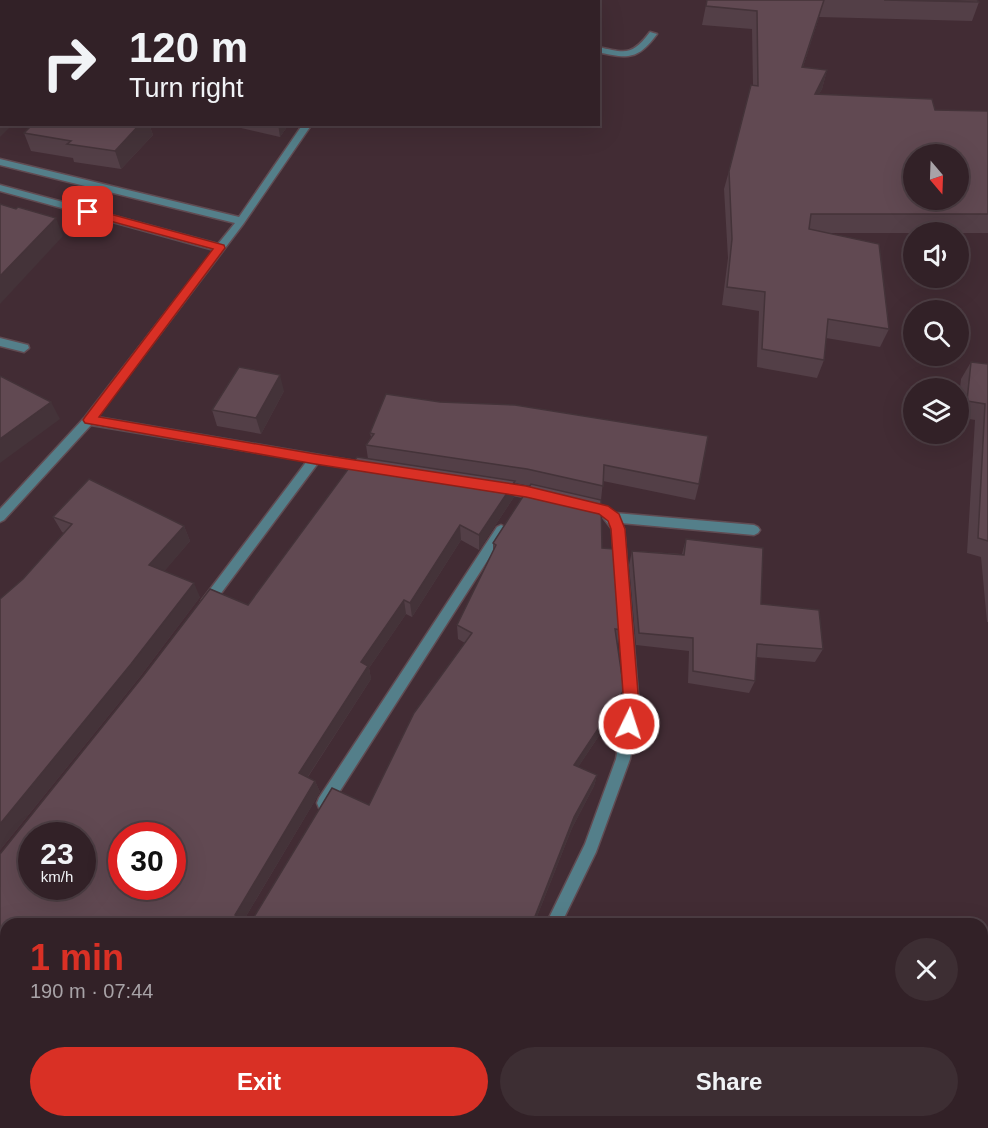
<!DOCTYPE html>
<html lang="en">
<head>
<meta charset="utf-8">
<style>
	:root { --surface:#322127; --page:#3d2e33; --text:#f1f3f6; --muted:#a8a3a7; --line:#4d3e44; --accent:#d93025 }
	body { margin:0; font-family:Arial,sans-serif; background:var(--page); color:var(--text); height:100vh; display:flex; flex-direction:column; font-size:22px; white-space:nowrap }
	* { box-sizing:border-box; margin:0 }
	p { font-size:20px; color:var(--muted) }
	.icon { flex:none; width:33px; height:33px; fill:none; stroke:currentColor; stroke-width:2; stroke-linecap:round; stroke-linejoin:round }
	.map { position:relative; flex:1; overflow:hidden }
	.sheet { position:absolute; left:0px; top:918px; width:988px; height:210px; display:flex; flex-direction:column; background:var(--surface); border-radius:18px 18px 0 0; box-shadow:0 6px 24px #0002,0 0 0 2px var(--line) }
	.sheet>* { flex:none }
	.guide { position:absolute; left:0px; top:0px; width:600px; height:126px; box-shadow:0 6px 24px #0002,0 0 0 2px var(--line); background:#322127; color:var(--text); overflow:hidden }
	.needle { width:39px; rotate:161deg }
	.fabs { position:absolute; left:903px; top:144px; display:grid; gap:12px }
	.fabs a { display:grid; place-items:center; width:66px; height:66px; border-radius:50%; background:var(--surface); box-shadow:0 6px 24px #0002,0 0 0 2px var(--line); font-size:30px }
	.speed { position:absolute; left:18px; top:822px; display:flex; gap:12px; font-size:30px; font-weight:700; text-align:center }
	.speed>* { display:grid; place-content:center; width:78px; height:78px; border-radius:50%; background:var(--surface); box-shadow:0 6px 24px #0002,0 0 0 2px var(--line); line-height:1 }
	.speed small { font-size:15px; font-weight:400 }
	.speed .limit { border:9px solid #d22; background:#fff; color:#111 }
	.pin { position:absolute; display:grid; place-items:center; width:51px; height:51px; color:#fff; margin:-26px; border-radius:12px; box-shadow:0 3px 9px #0006 }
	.me { position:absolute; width:66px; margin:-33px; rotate:4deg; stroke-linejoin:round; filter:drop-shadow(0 0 4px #0008) }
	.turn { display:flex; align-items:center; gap:21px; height:126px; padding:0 30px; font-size:27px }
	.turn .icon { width:78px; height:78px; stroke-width:2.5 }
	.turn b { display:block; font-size:42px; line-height:51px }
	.round { display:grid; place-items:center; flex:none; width:63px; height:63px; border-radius:32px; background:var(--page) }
	.head { display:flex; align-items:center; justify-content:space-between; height:102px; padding:0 30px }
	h1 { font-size:36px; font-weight:700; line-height:45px; color:var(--accent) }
	.cta { display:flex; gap:12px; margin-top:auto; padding:12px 30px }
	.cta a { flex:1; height:69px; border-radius:36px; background:var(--accent); color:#fff; font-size:24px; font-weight:700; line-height:69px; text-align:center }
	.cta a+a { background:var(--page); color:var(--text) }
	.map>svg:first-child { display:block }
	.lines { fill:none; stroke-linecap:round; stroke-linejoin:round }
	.street-casing { stroke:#604b52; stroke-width:3 }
	.street { fill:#547f8a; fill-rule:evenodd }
	.wall { fill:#533f47; fill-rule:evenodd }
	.shaded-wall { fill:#443339 }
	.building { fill:#614952; stroke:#443339; stroke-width:1.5; fill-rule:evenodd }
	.route { fill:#d93025; stroke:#8d1f18; stroke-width:1.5 }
</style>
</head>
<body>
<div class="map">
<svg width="988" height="1128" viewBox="0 0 988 1128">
	<rect width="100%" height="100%" fill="#422c34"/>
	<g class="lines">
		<defs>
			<g id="street">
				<polygon points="396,0 404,0 395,2"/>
				<path d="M650,32L657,34C638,60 628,59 598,52V47C626,53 632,56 650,32Z"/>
				<polygon points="303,124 312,124 244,223 97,417 366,463 370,464 372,467 370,470 366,471 318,463 210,608 206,609 202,608 200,604 202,600 307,461 91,425 4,520 0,522 0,509 85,417 214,250 0,191 0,185 218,244 235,223 0,165 0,159 239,217"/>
				<polygon points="0,338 28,345 29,348 24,352 0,346"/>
				<polygon points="499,482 541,490 547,495 541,500 499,492 493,487"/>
				<polygon points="587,501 606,507 615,513 754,525 758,527 760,530 758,533 754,535 621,523 624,529 639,706 630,759 596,852 561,924 546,924 585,844 616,759 625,706 612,529 602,516 583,509 581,506 583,503"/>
				<polygon points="501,525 505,527 507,530 505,533 329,808 324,810 319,808 317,803 319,798 497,527"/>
				<polygon points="101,1122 120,1122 118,1128 99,1128"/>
				<polygon points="447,1122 464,1122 462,1128 445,1128"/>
			</g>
		</defs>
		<use href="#street" class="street-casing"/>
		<use href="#street" class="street"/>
	</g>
	<g class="wall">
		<polygon points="707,0 977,0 979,2 972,21 819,17 803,67 827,70 822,89 819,94 935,110 988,111 988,233 829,233 889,329 880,347 826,338 824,360 817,378 757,367 759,311 722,305 728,258 724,189 729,171 753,85 752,29 702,25"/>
		<polygon points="33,124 149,124 153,135 121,169 74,162 73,158 31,151 24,133"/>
		<polygon points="224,124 289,124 280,137"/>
		<polygon points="971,362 988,364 988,622 987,622 981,557 967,553 975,420 958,417 958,406 961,379"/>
		<polygon points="284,391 261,434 217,426 212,410"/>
		<path d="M386,394L440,402L515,405L708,436L699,484L695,500L603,481L601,500L602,548L615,549L621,630L618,643H617L624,690L621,703L578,767L597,775L594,786L572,828L534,924H6V1122H92L88,1128H9L0,1122V854L144,675L210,589L248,605L357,457L368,459L366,445L371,437L370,433ZM515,483L530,486L493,543V552L457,625L458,639L465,643L414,713L369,805L332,788L254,917L245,918L320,792L315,781L308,777L371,679L369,668L406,614L412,617L461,540L479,550L514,497ZM32,836H82V886H32ZM122,836H172V886H122Z"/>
		<polygon points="53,517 184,526 190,541 164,571 200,597 139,678 0,850 0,599 23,579 64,533 62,532"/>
		<polygon points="686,539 761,604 823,649 815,662 756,657 755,681 749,693 688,683 689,651 636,645 629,565 632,551 682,554"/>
		<polygon points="499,1122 889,1122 891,1128 505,1128 506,1126"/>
		<polygon points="907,1122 982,1122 988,1128 925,1128"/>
	</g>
	<g class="shaded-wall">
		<polygon points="21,0 47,0 45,2 20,2"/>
		<polygon points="323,0 336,0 336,2 322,2"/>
		<polygon points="553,0 561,0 560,2 552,2"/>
		<polygon points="824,0 819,17 797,85 802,67"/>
		<polygon points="2,18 2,43 0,44 0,20"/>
		<polygon points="827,70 822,89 809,113 815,94"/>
		<polygon points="2,110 2,124 13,124 0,137 0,111"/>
		<polygon points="140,124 149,124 153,135 121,169 115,151"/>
		<polygon points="278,124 289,124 280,137"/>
		<polygon points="56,218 63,236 0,304 0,276"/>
		<polygon points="280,375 284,391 261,434 256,418"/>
		<polygon points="51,402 60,419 0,463 0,439"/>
		<polygon points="515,481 514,497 479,550 479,535"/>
		<polygon points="460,525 461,540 412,617 410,603"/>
		<polygon points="184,526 190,541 157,580 149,565"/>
		<polygon points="194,583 200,597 139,678 0,850 0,824"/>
		<polygon points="404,600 406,614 369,668 371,679 303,784 299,773 361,662"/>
		<polygon points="624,690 621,703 572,776 574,765"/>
		<polygon points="597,775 594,786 572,828 534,924 532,924 574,817"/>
		<polygon points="315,781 320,792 242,923 237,918 235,915"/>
		<polygon points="78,1122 92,1122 88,1128 74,1128"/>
		<polygon points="402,1122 406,1122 403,1128 399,1128"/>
	</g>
	<g class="building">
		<polygon points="0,0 21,0 20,2 2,2 2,18 0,20"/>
		<polygon points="246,0 323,0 322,2 245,2"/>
		<polygon points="476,0 553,0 552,2 476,2"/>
		<path d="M707,0H824L802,67L827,70L815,94L932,99L935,110L988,111V214H811L809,229L879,244L889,329L828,319L824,360L762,349L765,292L727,287L732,239L729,171L751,85L758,86L757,11L706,6ZM914,154H958V200H914Z"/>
		<polygon points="884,0 977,0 979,2"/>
		<polygon points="0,87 2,87 2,110 0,111"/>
		<polygon points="33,124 140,124 115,151 67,144 71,141 24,133"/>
		<polygon points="0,204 16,209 18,207 56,218 0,276"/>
		<polygon points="971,362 988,364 988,541 978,538 985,404 967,401"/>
		<polygon points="239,367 280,375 256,418 212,410"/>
		<polygon points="0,376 51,402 0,439"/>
		<polygon points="386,394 440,402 515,405 708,436 699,484 604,465 603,486 527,469 366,445 374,434 370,433"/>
		<path d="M357,457L515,481L479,535L460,525L410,603L404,600L361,662L368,666L299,773L315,781L235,915L237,918L254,917L332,788L369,805L414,713L472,633L457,625L496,545L493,543L531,484L601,500L602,548L615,549L621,630L615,629L624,690L574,765L597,775L574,817L532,924H6V1122H78L74,1128H9L0,1122V854L144,675L210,589L248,605ZM32,836H82V886H32ZM122,836H172V886H122Z"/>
		<polygon points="89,479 184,526 149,565 194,583 131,664 0,824 0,599 23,579 72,524 53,517"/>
		<polygon points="686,539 763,548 761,604 819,610 823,649 757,644 755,681 693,671 693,638 639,633 632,551 684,555"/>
		<polygon points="982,1057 988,1059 988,1128 947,1128 929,1122 982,1122"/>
		<polygon points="219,1122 402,1122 399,1128 216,1128"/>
		<polygon points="504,1122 769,1122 769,1128 505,1128 507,1124"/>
		<polygon points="776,1122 889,1122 891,1128 779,1128"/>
	</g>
	<polygon class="route" points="88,208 224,245 225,248 99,417 315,454 526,486 608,506 619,514 625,529 639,706 634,729 629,731 623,729 621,724 624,706 611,529 608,521 599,514 526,497 315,464 85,423 83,420 85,417 213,249 84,214 84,209"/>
</svg>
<div class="fabs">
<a><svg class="needle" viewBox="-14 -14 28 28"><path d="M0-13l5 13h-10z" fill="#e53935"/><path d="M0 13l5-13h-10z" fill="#a8a3a7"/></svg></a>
<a><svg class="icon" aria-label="sound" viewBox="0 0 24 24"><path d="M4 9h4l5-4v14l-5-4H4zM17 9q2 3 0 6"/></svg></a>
<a><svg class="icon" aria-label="search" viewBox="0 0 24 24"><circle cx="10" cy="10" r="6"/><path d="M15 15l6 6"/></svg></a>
<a><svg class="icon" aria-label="layers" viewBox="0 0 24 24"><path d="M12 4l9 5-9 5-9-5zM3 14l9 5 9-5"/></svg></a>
</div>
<div class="speed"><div>23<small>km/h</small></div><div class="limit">30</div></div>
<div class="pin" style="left:88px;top:212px;background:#d93025"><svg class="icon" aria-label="arrive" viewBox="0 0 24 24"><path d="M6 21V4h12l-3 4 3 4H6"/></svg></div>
<svg class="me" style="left:629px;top:724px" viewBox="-20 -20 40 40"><circle r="17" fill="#d93025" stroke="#fff" stroke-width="3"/><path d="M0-11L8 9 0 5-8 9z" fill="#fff"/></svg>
<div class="guide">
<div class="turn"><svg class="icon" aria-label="right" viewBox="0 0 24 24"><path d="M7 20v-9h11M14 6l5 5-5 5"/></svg><div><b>120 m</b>Turn right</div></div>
</div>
<section class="sheet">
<div class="head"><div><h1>1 min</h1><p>190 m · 07:44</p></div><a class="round"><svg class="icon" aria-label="close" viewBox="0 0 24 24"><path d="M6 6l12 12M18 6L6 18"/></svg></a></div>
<div class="cta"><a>Exit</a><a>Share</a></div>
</section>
</div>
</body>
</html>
